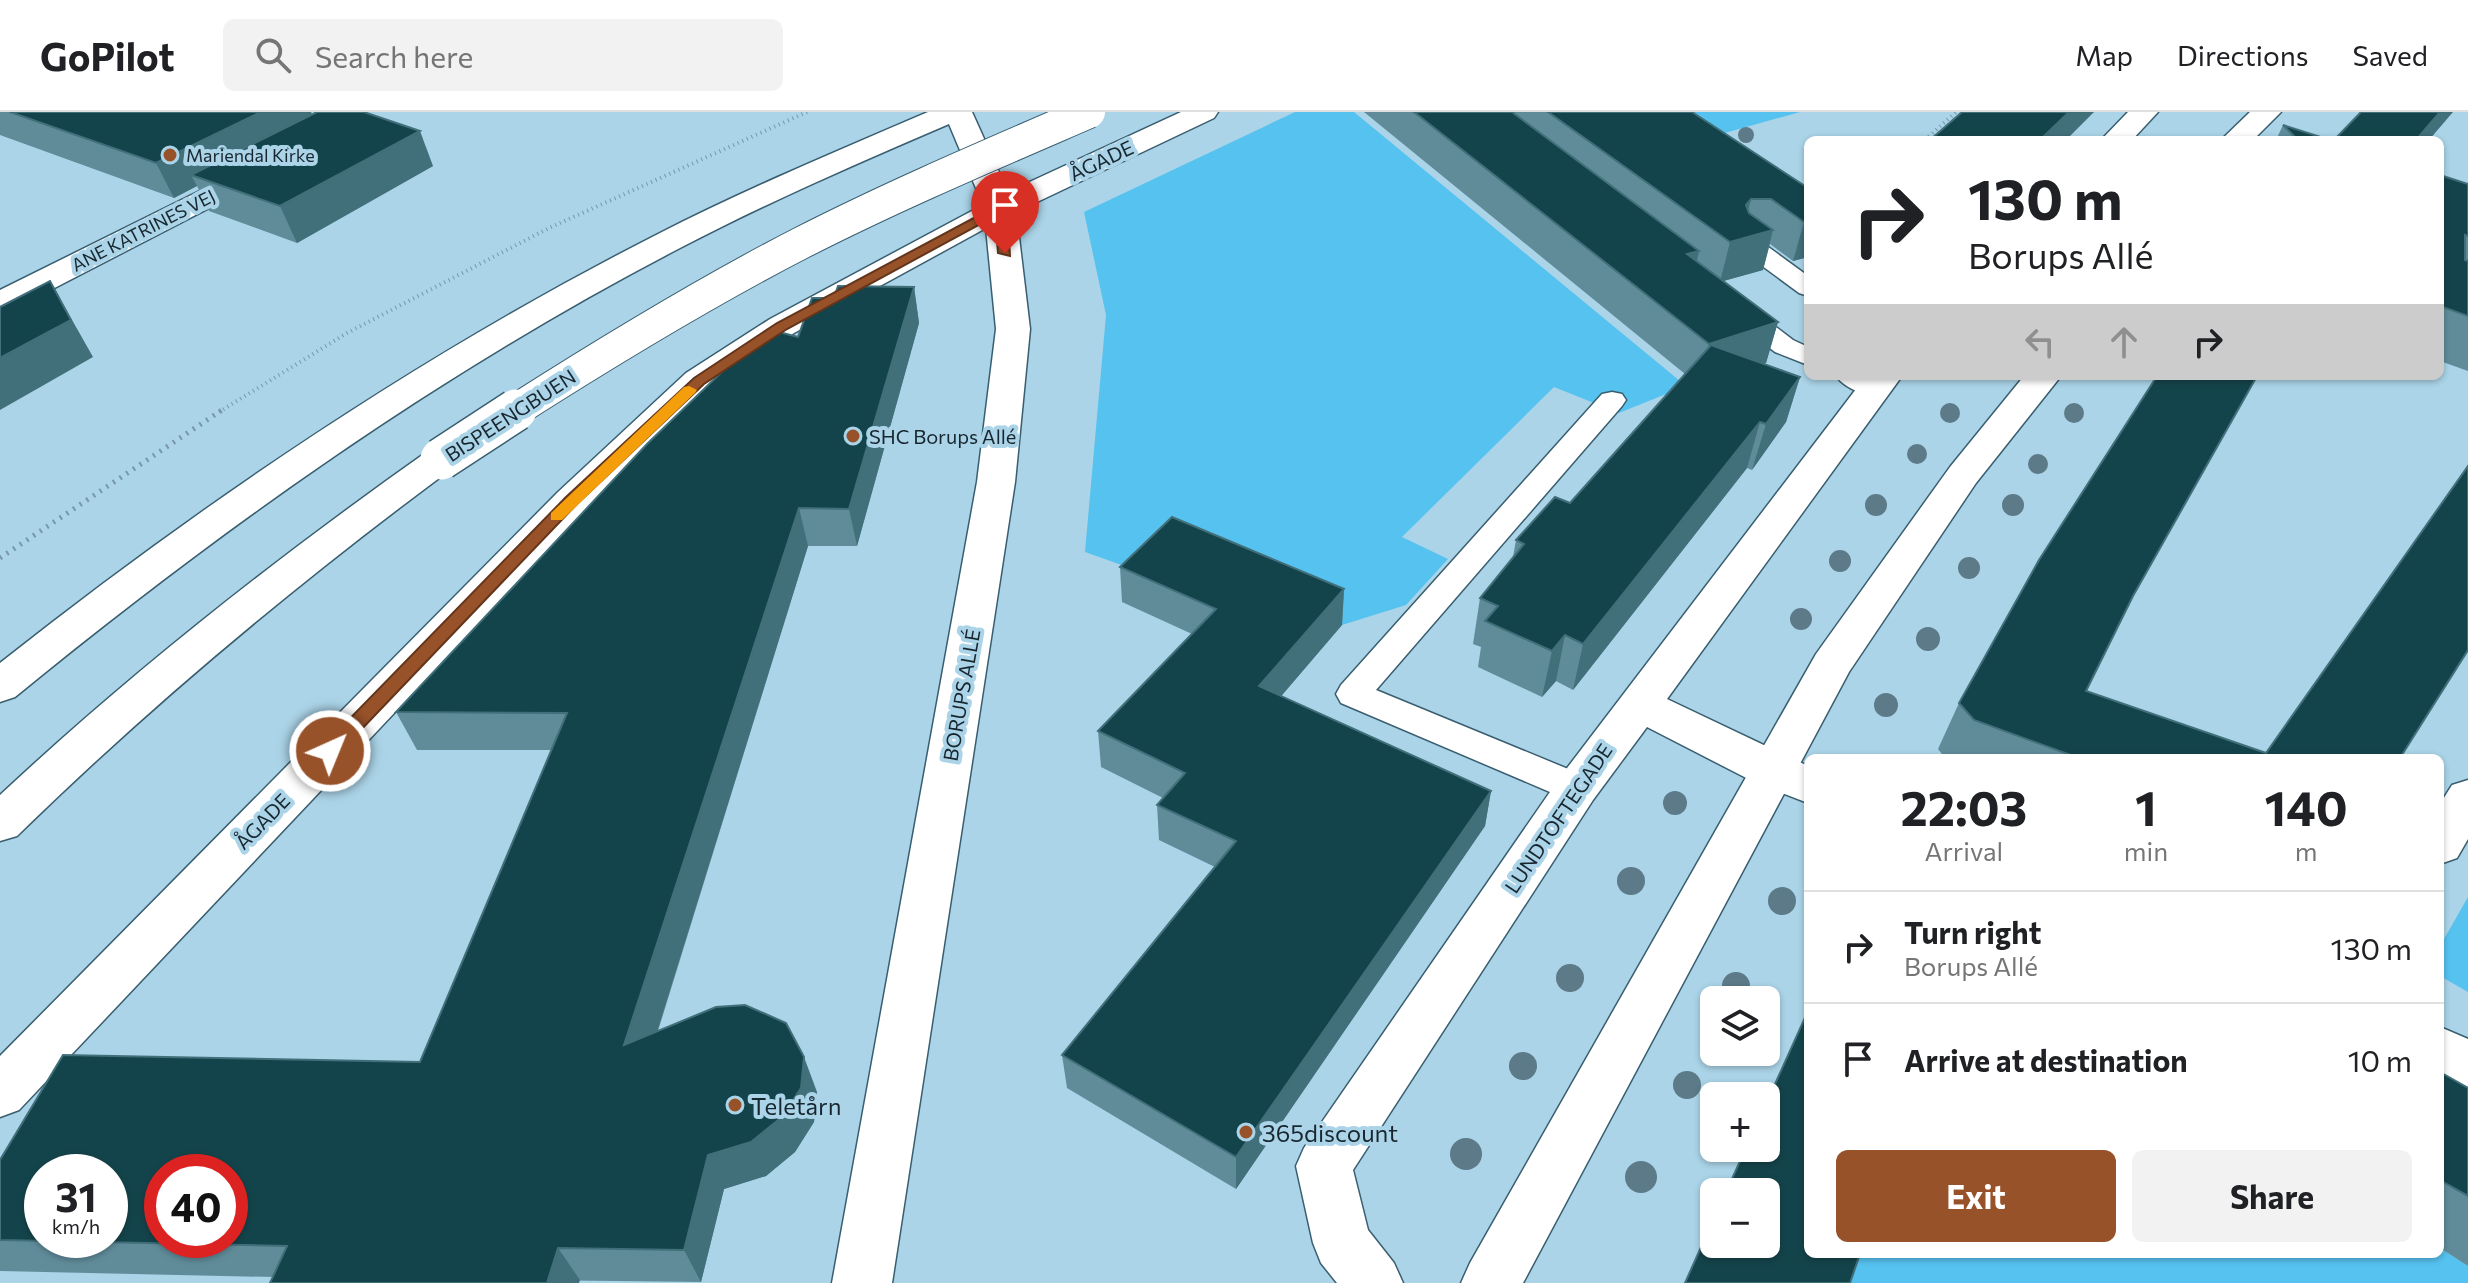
<!DOCTYPE html>
<html lang="en">
<head>
<meta charset="utf-8">
<style>
	:root { --surface:#fff; --page:#f2f2f2; --text:#202124; --muted:#757577; --line:#e0e0e0; --accent:#985229 }
	body { margin:0; font-family:Commissioner,sans-serif; background:var(--page); color:var(--text); height:100vh; display:flex; flex-direction:column; font-size:30px; white-space:nowrap }
	* { box-sizing:border-box; margin:0 }
	p { font-size:26px; color:var(--muted) }
	.icon { flex:none; width:44px; height:44px; fill:none; stroke:currentColor; stroke-width:2; stroke-linecap:round; stroke-linejoin:round }
	.map { position:relative; flex:1; overflow:hidden }
	.side { position:absolute; left:1804px; top:642px; width:640px; height:504px; display:flex; flex-direction:column; background:var(--surface); border-radius:12px; box-shadow:0 2px 6px #0004 }
	.side>* { flex:none }
	.guide { position:absolute; left:1804px; top:24px; width:640px; height:244px; border-radius:12px; box-shadow:0 2px 6px #0004; background:#fff; color:var(--text); overflow:hidden }
	.controls { position:absolute; left:1700px; top:874px; display:grid; gap:16px }
	.controls a { display:grid; place-items:center; width:80px; height:80px; border-radius:12px; background:var(--surface); box-shadow:0 2px 6px #0004; font-size:40px }
	.speed { position:absolute; left:24px; top:1042px; display:flex; gap:16px; font-size:40px; font-weight:700; text-align:center }
	.speed>* { display:grid; place-content:center; width:104px; height:104px; border-radius:50%; background:var(--surface); box-shadow:0 2px 6px #0004; line-height:1 }
	.speed small { font-size:20px; font-weight:400 }
	.speed .limit { border:12px solid #d22; background:#fff; color:#111 }
	.pin { position:absolute; display:grid; place-items:center; width:68px; height:68px; color:#fff; margin:-82px -34px; border-radius:50% 50% 50% 0; rotate:-45deg; box-shadow:0 0 8px #0007 }
	.pin .icon { rotate:45deg }
	.me { position:absolute; width:88px; margin:-44px; rotate:44deg; stroke-linejoin:round; filter:drop-shadow(0 0 6px #0008) }
	.turn { display:flex; align-items:center; gap:28px; height:168px; padding:0 32px; font-size:36px }
	.turn .icon { width:104px; height:104px; stroke-width:2.5 }
	.turn b { display:block; font-size:56px; line-height:68px }
	.lanes { display:flex; align-items:center; height:76px; padding:0 32px; background:#0003; justify-content:center; gap:40px; direction:ltr }
	.lanes .off { opacity:.35 }
	.eta { display:flex; justify-content:space-evenly; align-items:center; height:136px; text-align:center }
	.eta b { font-size:48px; font-weight:700; line-height:56px }
	.primary-button { display:flex; gap:16px; margin-top:auto; padding:16px 32px }
	.primary-button a { flex:1; height:92px; border-radius:12px; background:var(--accent); color:#fff; font-size:32px; font-weight:700; line-height:92px; text-align:center }
	.primary-button a+a { background:var(--page); color:var(--text) }
	ul { padding:0; list-style:none }
	li { display:flex; align-items:center; gap:24px; height:112px; padding:0 32px; border-top:2px solid var(--line) }
	li div { flex:1 }
	li b { display:block; font-size:30px }
	li em { font-style:normal }
	header { display:flex; align-items:center; gap:48px; box-sizing:border-box; height:112px; padding:0 40px; background:var(--surface); border-bottom:2px solid var(--line) }
	header strong { font-size:38px }
	nav { display:flex; gap:44px; margin-inline-start:auto; font-size:28px }
	.search { width:560px; height:72px; background:var(--page); display:flex; align-items:center; gap:20px; box-sizing:border-box; padding:0 28px; border-radius:12px; color:var(--muted); font-size:30px }
	.map>svg:first-child { display:block }
	.green { fill:#56c2f0 }
	.lines { fill:none; stroke-linecap:round; stroke-linejoin:round }
	.service-casing { stroke:#395e6f; stroke-width:3 }
	.minor-casing { stroke:#395e6f; stroke-width:3 }
	.tertiary-casing { stroke:#395e6f; stroke-width:3 }
	.path-far1 { stroke:#7898a8; stroke-width:4; stroke-dasharray:1 4; stroke-linecap:butt }
	.path { stroke:#7898a8; stroke-width:5; stroke-dasharray:2 6; stroke-linecap:butt }
	.service { fill:#fff; fill-rule:evenodd }
	.minor { fill:#fff; fill-rule:evenodd }
	.tertiary { fill:#fff; fill-rule:evenodd }
	.tertiary-bridge-far1-casing { stroke:#395e6f; stroke-width:34; stroke-linecap:butt }
	.tertiary-bridge-casing { stroke:#395e6f; stroke-width:44; stroke-linecap:butt }
	.tertiary-bridge-far1 { stroke:#fff; stroke-width:32 }
	.tertiary-bridge { stroke:#fff; stroke-width:41 }
	.tree { fill:#5c7a88 }
	.wall { fill:#608c9a }
	.shaded-wall { fill:#416f7a }
	.building { fill:#14444b; stroke:#416f7a; stroke-width:2; fill-rule:evenodd }
	.route { fill:#985229; stroke:#63351b; stroke-width:2 }
	.slow { fill:#f59e0b }
	.poi-dot { fill:#985229; stroke:#abd4e8; stroke-width:3 }
	.labels { text-anchor:middle; dominant-baseline:central; stroke-width:8; stroke-linejoin:round; paint-order:stroke }
	.far-poi-label { font-size:18px; fill:#18272f; stroke:#abd4e8; text-anchor:start }
	.far-street-label { font-size:18px; fill:#18272f; stroke:#abd4e8 }
	.street-label { font-size:20px; fill:#18272f; stroke:#abd4e8 }
	.poi-label { font-size:20px; fill:#18272f; stroke:#abd4e8; text-anchor:start }
	.near-poi-label { font-size:24px; fill:#18272f; stroke:#abd4e8; text-anchor:start }
</style>
</head>
<body>
<header>
<strong>GoPilot</strong>
<div class="search"><svg class="icon" aria-label="search" viewBox="0 0 24 24"><circle cx="10" cy="10" r="6"/><path d="M15 15l6 6"/></svg>Search here</div>
<nav><a>Map</a><a>Directions</a><a>Saved</a></nav>
</header>
<div class="map">
<svg width="2468" height="1171" viewBox="0 0 2468 1171">
	<rect width="100%" height="100%" fill="#abd4e8"/>
	<g class="green">
		<polygon points="1295,0 1354,0 1686,274 1619,301 1554,275 1402,425 1448,447 1406,493 1342,513 1154,432 1130,456 1085,440 1106,203 1084,100"/>
		<polygon points="1687,0 1800,0 1721,22"/>
		<polygon points="2468,785 2468,880 2440,864 2440,834"/>
		<polygon points="2440,1136 2468,1154 2468,1171 1839,1171 1850,1142 2440,1142"/>
	</g>
	<g class="lines">
		<defs>
			<g id="service">
				<polygon points="1751,127 1760,129 1808,164 1808,184 1799,181 1742,139 1739,134 1742,129"/>
				<polygon points="1738,191 1747,193 1793,228 1808,235 1808,253 1775,240 1729,205 1725,199 1729,193"/>
				<path d="M1836,264C1854,264 1877,259 1889,276L1885,282C1869,286 1846,278 1836,264Z"/>
				<polygon points="1612,280 1622,282 1626,288 1622,294 1376,578 1590,666 1595,676 1590,686 1577,690 1564,686 1341,591 1336,582 1341,573 1602,282"/>
			</g>
			<g id="minor">
				<polygon points="2128,0 2158,0 2132,28 2101,28"/>
				<polygon points="256,51 267,54 271,60 267,66 12,198 0,201 0,178"/>
				<polygon points="1866,264 1902,264 1667,587 1808,654 1808,691 1756,671 1647,615 1593,688 1353,1058 1368,1118 1394,1151 1403,1171 1337,1171 1321,1151 1313,1131 1296,1054 1304,1036 1561,664"/>
				<polygon points="2468,668 2468,727 2457,746 2440,752 2440,692 2452,673"/>
				<polygon points="2440,915 2468,927 2468,978 2440,965"/>
			</g>
			<g id="tertiary">
				<path d="M928,0H972L1008,80L1181,0H1218L1214,6L1016,100L1030,217L1015,370L892,1171H832L977,370L996,217L986,116L794,221L712,277L586,398L19,998L0,1005V944L558,380L686,261L770,207L983,93L949,12C858,51 768,90 680,136C441,260 223,415 15,585L0,590V551C206,388 424,241 658,122C746,77 837,39 928,0Z"/>
				<polygon points="2250,0 2281,0 2253,28 2221,28"/>
				<polygon points="2024,264 2061,264 1976,371 1849,560 1523,1171 1461,1171 1470,1151 1816,542 1950,355"/>
				<path d="M441,335L454,339L460,347L454,355C300,469 154,590 17,724L0,729V683C134,558 278,445 428,339Z"/>
			</g>
		</defs>
		<use href="#service" class="service-casing"/>
		<use href="#minor" class="minor-casing"/>
		<use href="#tertiary" class="tertiary-casing"/>
		<g class="path-far1">
			<polyline points="1925,28 1956,0"/>
			<polyline points="219,300 347,221 549,116 807,0"/>
		</g>
		<polyline class="path" points="0,446 222,298"/>
		<use href="#service" class="service"/>
		<use href="#minor" class="minor"/>
		<use href="#tertiary" class="tertiary"/>
		<defs>
			<path id="tertiary-bridge-far1" d="M513,300C607,240 702,182 801,131C895,83 992,42 1089,0"/>
			<polyline id="tertiary-bridge" points="441,347 516,298"/>
		</defs>
		<use href="#tertiary-bridge-far1" class="tertiary-bridge-far1-casing"/>
		<use href="#tertiary-bridge" class="tertiary-bridge-casing"/>
		<use href="#tertiary-bridge-far1" class="tertiary-bridge-far1"/>
		<use href="#tertiary-bridge" class="tertiary-bridge"/>
	</g>
	<g class="tree">
		<circle cx="1746" cy="23" r="8"/>
		<circle cx="1950" cy="301" r="10"/>
		<circle cx="2074" cy="301" r="10"/>
		<circle cx="1917" cy="342" r="10"/>
		<circle cx="2038" cy="352" r="10"/>
		<circle cx="1876" cy="393" r="11"/>
		<circle cx="2013" cy="393" r="11"/>
		<circle cx="1840" cy="449" r="11"/>
		<circle cx="1969" cy="456" r="11"/>
		<circle cx="1801" cy="507" r="11"/>
		<circle cx="1928" cy="527" r="12"/>
		<circle cx="1886" cy="593" r="12"/>
		<circle cx="1675" cy="691" r="12"/>
		<circle cx="1631" cy="769" r="14"/>
		<circle cx="1782" cy="789" r="14"/>
		<circle cx="1570" cy="866" r="14"/>
		<circle cx="1736" cy="874" r="14"/>
		<circle cx="1523" cy="954" r="14"/>
		<circle cx="1687" cy="973" r="14"/>
		<circle cx="1466" cy="1042" r="16"/>
		<circle cx="1641" cy="1065" r="16"/>
	</g>
	<g class="wall">
		<polygon points="0,0 311,0 312,3 433,54 297,131 209,99 197,74 174,86 0,23"/>
		<polygon points="1364,0 1692,0 1808,76 1808,145 1793,149 1770,132 1763,158 1723,169 1778,210 1766,251 1763,251 1800,265 1786,310 1752,358 1747,356 1573,578 1556,569 1542,585 1478,555 1481,535 1473,532 1480,486 1513,445 1516,428 1570,391 1685,262"/>
		<polygon points="2283,13 2330,28 2276,28"/>
		<polygon points="2440,63 2468,72 2468,259 2440,249"/>
		<polygon points="914,175 919,211 857,434 808,434 658,919 817,980 814,1010 795,1040 766,1064 724,1077 701,1170 273,1165 0,1159 0,1048 420,950 551,638 417,638 396,600 798,225 834,186"/>
		<polygon points="1120,455 1344,477 1342,513 1281,584 1491,679 1485,714 1236,1077 1067,976 1062,943 1215,755 1159,728 1157,693 1163,686 1101,655 1098,619 1192,522 1122,490"/>
		<polygon points="2127,495 2086,579 2266,641 2400,646 1945,646 1938,637 1959,591"/>
		<polygon points="2440,960 2468,976 2468,1154 2440,1136"/>
	</g>
	<g class="shaded-wall">
		<polygon points="261,0 311,0 316,13 191,63 197,74 174,86 156,51"/>
		<polygon points="2069,0 2094,0 2066,28 2040,28"/>
		<polygon points="2440,0 2453,0 2429,28 2416,28"/>
		<polygon points="420,19 433,54 297,131 280,94"/>
		<polygon points="1751,87 1741,126 1773,118 1763,158 1720,170 1730,130 1746,93"/>
		<polygon points="1808,109 1808,145 1793,149 1804,110"/>
		<polygon points="1699,139 1690,179 1687,142"/>
		<polygon points="50,169 93,245 0,298 0,246"/>
		<polygon points="914,175 919,211 857,434 849,397"/>
		<polygon points="1778,210 1766,251 1699,273 1709,232"/>
		<polygon points="1800,265 1786,310 1752,358 1766,312"/>
		<polygon points="1760,310 1747,356 1573,578 1583,532"/>
		<polygon points="799,396 808,434 642,968 624,933"/>
		<polygon points="1344,477 1342,513 1259,610 1259,574"/>
		<polygon points="1565,523 1556,569 1542,585 1552,539"/>
		<polygon points="1491,679 1485,714 1236,1077 1236,1045"/>
		<polygon points="804,945 817,980 814,1010 795,1040 766,1064 724,1077 701,1170 684,1138 708,1043"/>
		<polygon points="558,1136 580,1168 579,1171 547,1171"/>
	</g>
	<g class="building">
		<polygon points="10,0 261,0 156,51"/>
		<polygon points="317,0 364,0 420,19 280,94 191,63"/>
		<polygon points="1414,0 1512,0 1699,139 1687,142 1778,210 1709,232"/>
		<polygon points="1548,0 1692,0 1808,76 1808,109 1804,110 1771,87 1751,87 1746,93 1749,101 1773,118 1730,130"/>
		<polygon points="1962,0 2069,0 2040,28 1930,28"/>
		<polygon points="2361,0 2440,0 2416,28 2334,28"/>
		<polygon points="2283,13 2330,28 2298,28"/>
		<polygon points="2440,63 2468,72 2468,124 2465,123 2465,148 2468,149 2468,204 2440,194"/>
		<polygon points="50,169 71,208 0,246 0,195"/>
		<path d="M838,174L914,175L849,397L799,396L624,933L716,895L745,893L786,911L804,945L801,976L782,1005L751,1030L708,1043L684,1138L558,1136L547,1171H270L287,1134L0,1128V1048L63,943L420,950L567,601L396,600L647,332L729,253L772,218L798,225L812,186H834ZM42,1060H110V1128H42ZM162,1060H230V1128H162Z"/>
		<polygon points="1711,233 1800,265 1766,312 1760,310 1583,532 1565,523 1552,539 1485,509 1498,494 1480,486 1524,432 1516,428 1555,385 1570,391"/>
		<polygon points="2157,264 2257,264 2133,484 2086,579 2266,641 2468,354 2468,538 2400,646 2079,646 1974,608 1959,591 2039,448"/>
		<polygon points="1172,405 1344,477 1259,574 1491,679 1236,1045 1062,943 1236,729 1157,693 1185,661 1098,619 1216,497 1120,455"/>
		<polygon points="1808,899 1808,1142 1860,1142 1850,1171 1685,1171 1714,1106 1714,1132 1766,1132 1766,1080 1726,1080 1746,1036 1766,1036 1766,992"/>
		<polygon points="2440,960 2468,976 2468,1084 2440,1068"/>
	</g>
	<polygon class="route" points="1000,92 1007,96 1010,144 998,141 995,104 787,217 704,272 577,392 336,644 323,644 320,639 323,634 566,385 694,266 777,211"/>
	<polygon class="slow" points="689,274 697,278 695,281 562,408 551,408 551,401 684,275"/>
	<g class="poi-dot">
		<circle cx="170" cy="43" r="8"/>
		<circle cx="853" cy="324" r="8"/>
		<circle cx="735" cy="993" r="8"/>
		<circle cx="1246" cy="1020" r="8"/>
	</g>
	<g class="labels">
		<g class="far-poi-label">
			<text x="186" y="43">Mariendal Kirke</text>
		</g>
		<g class="far-street-label">
			<text transform="translate(143 118) rotate(-27)">ANE KATRINES VEJ</text>
		</g>
		<g class="street-label">
			<text transform="translate(1101 48) rotate(-25)">ÅGADE</text>
			<text transform="translate(510 303) rotate(-33)">BISPEENGBUEN</text>
			<text transform="translate(961 583) rotate(-80)">BORUPS ALLÉ</text>
			<text transform="translate(1558 706) rotate(-56)">LUNDTOFTEGADE</text>
			<text transform="translate(262 709) rotate(-46)">ÅGADE</text>
		</g>
		<g class="poi-label">
			<text x="869" y="324">SHC Borups Allé</text>
		</g>
		<g class="near-poi-label">
			<text x="751" y="993">Teletårn</text>
			<text x="1262" y="1020">365discount</text>
		</g>
	</g>
</svg>
<div class="controls">
<a><svg class="icon" aria-label="layers" viewBox="0 0 24 24"><path d="M12 4l9 5-9 5-9-5zM3 14l9 5 9-5"/></svg></a>
<a>+</a>
<a>−</a>
</div>
<div class="speed"><div>31<small>km/h</small></div><div class="limit">40</div></div>
<div class="pin" style="left:1005px;top:141px;background:#d93025"><svg class="icon" aria-label="arrive" viewBox="0 0 24 24"><path d="M6 21V4h12l-3 4 3 4H6"/></svg></div>
<svg class="me" style="left:330px;top:639px" viewBox="-20 -20 40 40"><circle r="17" fill="#985229" stroke="#fff" stroke-width="3"/><path d="M0-11L8 9 0 5-8 9z" fill="#fff"/></svg>
<div class="guide">
<div class="turn"><svg class="icon" aria-label="right" viewBox="0 0 24 24"><path d="M7 20v-9h11M14 6l5 5-5 5"/></svg><div><b>130 m</b>Borups Allé</div></div>
<div class="lanes"><svg class="icon off" aria-label="left" viewBox="0 0 24 24"><path d="M17 20v-9H6M10 6l-5 5 5 5"/></svg><svg class="icon off" aria-label="ahead" viewBox="0 0 24 24"><path d="M12 20V5M6 11l6-6 6 6"/></svg><svg class="icon" aria-label="right" viewBox="0 0 24 24"><path d="M7 20v-9h11M14 6l5 5-5 5"/></svg></div>
</div>
<section class="side">
<div class="eta">
<div><b>22:03</b><p>Arrival</p></div>
<div><b>1</b><p>min</p></div>
<div><b>140</b><p>m</p></div>
</div>
<ul>
<li><svg class="icon" aria-label="right" viewBox="0 0 24 24"><path d="M7 20v-9h11M14 6l5 5-5 5"/></svg><div><b>Turn right</b><p>Borups Allé</p></div><em>130 m</em></li>
<li><svg class="icon" aria-label="arrive" viewBox="0 0 24 24"><path d="M6 21V4h12l-3 4 3 4H6"/></svg><div><b>Arrive at destination</b></div><em>10 m</em></li>
</ul>
<div class="primary-button"><a>Exit</a><a>Share</a></div>
</section>
</div>
</body>
</html>
